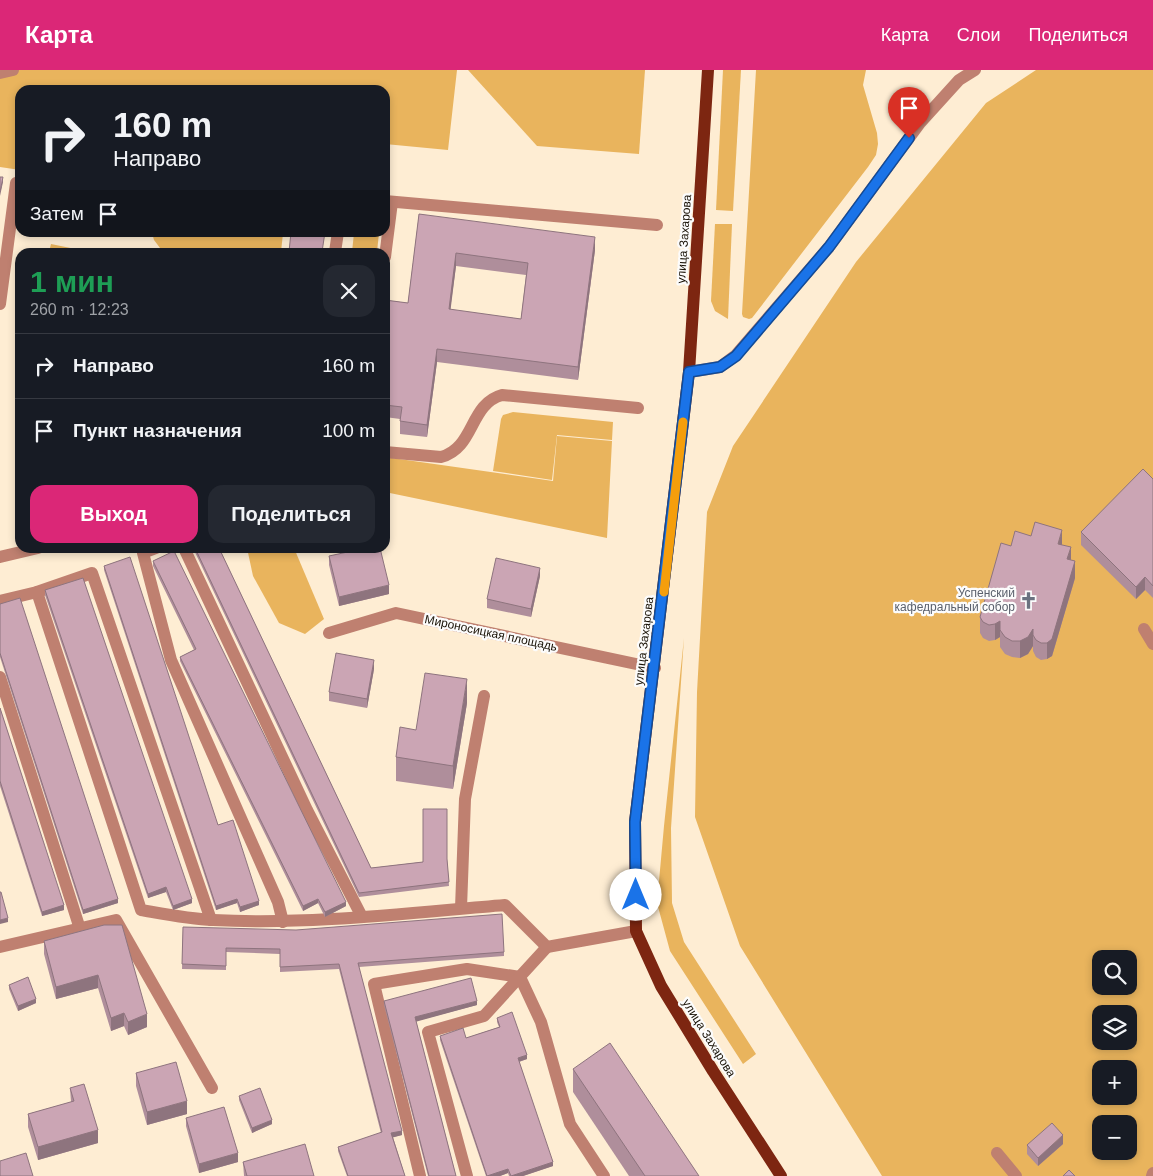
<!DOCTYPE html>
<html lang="ru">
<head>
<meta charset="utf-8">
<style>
	:root { --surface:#171b24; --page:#242831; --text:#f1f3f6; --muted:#9ea1a6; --line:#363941; --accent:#db2777 }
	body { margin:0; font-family:Helvetica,sans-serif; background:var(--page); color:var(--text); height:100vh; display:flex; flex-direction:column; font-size:19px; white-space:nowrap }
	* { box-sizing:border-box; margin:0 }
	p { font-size:16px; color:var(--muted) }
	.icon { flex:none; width:28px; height:28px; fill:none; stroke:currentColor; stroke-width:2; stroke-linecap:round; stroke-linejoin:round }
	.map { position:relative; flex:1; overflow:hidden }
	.drawer { position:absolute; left:15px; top:178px; width:375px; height:305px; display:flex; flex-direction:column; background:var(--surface); border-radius:15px; box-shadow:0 2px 8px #0003 }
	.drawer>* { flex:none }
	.guide { position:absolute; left:15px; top:15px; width:375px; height:152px; border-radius:15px; box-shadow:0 2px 8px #0003; background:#171b24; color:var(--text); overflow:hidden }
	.fabs { position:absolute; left:1092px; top:880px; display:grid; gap:10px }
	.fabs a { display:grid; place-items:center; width:45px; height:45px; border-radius:10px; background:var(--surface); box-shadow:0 2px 8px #0003; font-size:25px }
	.pin { position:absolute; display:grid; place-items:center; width:42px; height:42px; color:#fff; margin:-51px -21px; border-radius:50% 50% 50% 0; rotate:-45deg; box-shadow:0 0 5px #0007 }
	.pin .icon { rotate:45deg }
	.me { position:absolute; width:55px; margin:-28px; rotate:0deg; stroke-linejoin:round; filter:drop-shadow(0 0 4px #0008) }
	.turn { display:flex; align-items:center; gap:18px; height:105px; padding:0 15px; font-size:22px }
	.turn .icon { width:65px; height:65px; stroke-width:2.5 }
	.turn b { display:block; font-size:35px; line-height:42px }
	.then { display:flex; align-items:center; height:48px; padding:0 15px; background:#0003; gap:10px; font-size:19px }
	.round { display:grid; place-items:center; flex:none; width:52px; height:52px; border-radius:15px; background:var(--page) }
	.summary { display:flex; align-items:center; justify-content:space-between; height:85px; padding:0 15px }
	h1 { font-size:30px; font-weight:800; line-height:38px; color:#1e9e55 }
	.action { display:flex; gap:10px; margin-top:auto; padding:10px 15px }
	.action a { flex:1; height:58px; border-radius:15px; background:var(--accent); color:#fff; font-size:20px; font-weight:800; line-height:58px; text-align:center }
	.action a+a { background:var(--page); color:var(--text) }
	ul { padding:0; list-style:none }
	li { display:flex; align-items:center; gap:15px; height:65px; padding:0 15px; border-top:1px solid var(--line) }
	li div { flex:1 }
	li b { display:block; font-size:19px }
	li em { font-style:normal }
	header { display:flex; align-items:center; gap:30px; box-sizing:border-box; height:70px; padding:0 25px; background:var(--accent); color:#fff }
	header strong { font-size:24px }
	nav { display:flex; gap:28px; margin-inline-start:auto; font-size:18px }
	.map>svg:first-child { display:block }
	.green { fill:#e9b45d; fill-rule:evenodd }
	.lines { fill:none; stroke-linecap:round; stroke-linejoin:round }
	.minor { stroke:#bf8070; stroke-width:12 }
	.major { stroke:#7d2611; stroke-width:12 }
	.wall { fill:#af8e9b; fill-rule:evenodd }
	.shaded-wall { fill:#8e747e }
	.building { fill:#cba5b4; stroke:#8e747e; fill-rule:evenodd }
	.route-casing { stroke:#114b97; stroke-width:12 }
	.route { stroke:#1a73e8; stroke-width:9 }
	.slow { stroke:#f59e0b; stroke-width:9 }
	.labels { text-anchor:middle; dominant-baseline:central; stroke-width:4.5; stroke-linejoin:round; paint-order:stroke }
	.street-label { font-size:12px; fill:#191206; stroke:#fcfcfc }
	.worship-label { font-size:12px; fill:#5b616d; stroke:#fcfcfc; text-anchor:end }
</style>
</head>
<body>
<header>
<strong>Карта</strong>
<nav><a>Карта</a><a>Слои</a><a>Поделиться</a></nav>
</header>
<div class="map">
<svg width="1153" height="1106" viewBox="0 0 1153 1106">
	<rect width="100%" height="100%" fill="#feedd3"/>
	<g class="green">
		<polygon points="0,0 457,0 448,80 385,74 385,20 20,20 20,100 0,97"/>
		<polygon points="468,0 645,0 639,84 537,76"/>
		<polygon points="723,0 741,0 733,141 716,140"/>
		<polygon points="756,0 866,0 863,15 877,63 878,74 876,85 868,97 752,248 749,249 743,247 742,244"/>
		<path d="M1036,0H1153V1106H882L740,876L695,747L697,622L707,442L733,376L856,192L986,33ZM1101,889H1129V916H1101ZM1101,944H1129V971H1101ZM1101,999H1129V1026H1101ZM1101,1054H1129V1081H1101Z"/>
		<polygon points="715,154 732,154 728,249 715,241 711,231"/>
		<polygon points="152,163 152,162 283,163 281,182 163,182 154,170"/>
		<polygon points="354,163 379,163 377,182 352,182"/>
		<polygon points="51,174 90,182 49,182"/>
		<polygon points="513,342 613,352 612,370 557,365 552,410 493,401 501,349 503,345"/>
		<polygon points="557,366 612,371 607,468 385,422 385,387 553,411"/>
		<polygon points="247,478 294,478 324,549 305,564 279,553 253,506"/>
		<polygon points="684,568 671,758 672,833 684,872 756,984 743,994 670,881 657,833 664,756"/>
	</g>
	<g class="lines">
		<g class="minor">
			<polyline points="0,3 13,0"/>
			<polyline points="385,131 657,155"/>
			<polyline points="335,182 338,162"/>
			<polyline points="385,187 392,132"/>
			<polyline points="0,234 16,113"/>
			<polyline points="689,302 720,297 736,285 829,177 920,53 959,10 975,0"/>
			<path d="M385,382L441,387C475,378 469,334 502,325L638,338"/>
			<polyline points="156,478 143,483 171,590 278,832 283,852"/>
			<polyline points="184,478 307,740 362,847"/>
			<polyline points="0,487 38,478"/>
			<path d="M37,522L141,840C164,844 189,849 213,850C310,855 408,843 505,835L547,877L636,861"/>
			<polyline points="0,531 37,522 92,503 211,850"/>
			<polyline points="1144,559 1153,574"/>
			<polyline points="329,563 396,543 655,598"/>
			<polyline points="0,607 80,859"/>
			<polyline points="461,838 465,729 484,626"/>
			<polyline points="0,877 116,850 212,1018"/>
			<polyline points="997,1083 1016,1106"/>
			<polyline points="420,1106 374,914 467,899 520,907 541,952 570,1054 604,1106"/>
			<polyline points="467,1106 428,962 484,946 547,877"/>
			<polyline points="1152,1106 1153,1103"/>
		</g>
		<polyline class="major" points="708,0 689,302 635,752 636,861 661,916 713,1001 781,1106"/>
	</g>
	<g class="wall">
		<path d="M419,144L595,180L578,310L437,292L427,367L400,364V349L385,347V230L408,233ZM456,196L526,205L521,249L450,240Z"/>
		<polygon points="1153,409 1153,528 1145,520 1136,529 1081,475 1081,462"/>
		<polygon points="1062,475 1071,490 1075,508 1052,586 1047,589 1041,590 1036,587 1033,581 1033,576 1028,584 1020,588 1012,587 1005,584 1000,577 1000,567 995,570 989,571 983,568 980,563 980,547 1011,476"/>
		<polygon points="193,478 219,478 371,798 447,789 449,816 359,827"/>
		<polygon points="329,486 389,524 339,536 329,495"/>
		<polygon points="153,491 346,836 325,847 318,833 303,841 180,591 180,587 194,580 153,496"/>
		<polygon points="104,496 218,755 259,835 240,842 237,833 216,840 104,500"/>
		<polygon points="540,506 531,547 487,538 487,529"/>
		<polygon points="45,520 192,833 173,840 166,822 148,828 45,525"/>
		<polygon points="0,534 118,833 83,844 0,587"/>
		<polygon points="374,599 367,638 329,631 329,622"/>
		<polygon points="467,633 453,719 396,711 396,687 416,660"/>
		<polygon points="0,638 64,840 42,846 0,716"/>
		<polygon points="104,855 147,957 128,965 124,956 111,961 98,918 56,929 44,884 44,871"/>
		<polygon points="183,857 504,882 504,886 359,897 402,1065 393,1067 405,1106 347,1106 338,1081 338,1077 381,1063 339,899 280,902 280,884 226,882 226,900 182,899"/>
		<polygon points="9,915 36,933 18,941 9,919"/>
		<polygon points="384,931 477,935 416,951 456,1106 428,1106 384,935"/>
		<polygon points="497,948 527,989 519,992 553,1096 523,1106 509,1106 508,1103 500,1106 486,1106 440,970 440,966 466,968 499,957 497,952"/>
		<polygon points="573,999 699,1106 629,1106 573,1022"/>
		<polygon points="136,1003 187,1044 147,1055 136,1016"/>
		<polygon points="70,1018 98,1073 38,1090 28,1057 28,1044 71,1032"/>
		<polygon points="239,1026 272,1054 252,1063 239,1030"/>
		<polygon points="186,1048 238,1092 199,1103 186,1056"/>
		<polygon points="1063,1074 1038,1096 1027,1084 1027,1075"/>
		<polygon points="243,1092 314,1106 244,1106"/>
	</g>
	<g class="shaded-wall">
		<polygon points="3,107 3,112 0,126 0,122"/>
		<polygon points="595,167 595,180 578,310 578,297"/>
		<polygon points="456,183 456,196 449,252 449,239"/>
		<polygon points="437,279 437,292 427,367 427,355"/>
		<polygon points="1062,460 1062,477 1058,474"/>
		<polygon points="1071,477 1071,494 1067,489"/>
		<polygon points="1075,491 1075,508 1052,586 1047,589 1047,573"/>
		<polygon points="540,498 540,506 531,547 531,539"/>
		<polygon points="1145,507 1145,520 1136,529 1136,517"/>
		<polygon points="389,515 389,524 339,536 339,527"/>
		<polygon points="1000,551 1000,567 995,570 995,554"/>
		<polygon points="1033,559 1033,576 1028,584 1020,588 1020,571"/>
		<polygon points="374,590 374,599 367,638 367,629"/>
		<polygon points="467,609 467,633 453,719 453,696"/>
		<polygon points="166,817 166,822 148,828 148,824"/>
		<polygon points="118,829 118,833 83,844 83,840"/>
		<polygon points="192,829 192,833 173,840 173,836"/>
		<polygon points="237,829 237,833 216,840 216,836"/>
		<polygon points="318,829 318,833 303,841 303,836"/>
		<polygon points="259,831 259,835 240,842 240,837"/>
		<polygon points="346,832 346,836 325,847 325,842"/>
		<polygon points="64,835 64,840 42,846 42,842"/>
		<polygon points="8,848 8,852 0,854 0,850"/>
		<polygon points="98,905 98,918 56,929 56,917"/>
		<polygon points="36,929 36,933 18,941 18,936"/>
		<polygon points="477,931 477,935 415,952 415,947"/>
		<polygon points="124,943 124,956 111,961 111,948"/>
		<polygon points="147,944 147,957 128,965 128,952"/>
		<polygon points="527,985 527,989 518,992 518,988"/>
		<polygon points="187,1031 187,1044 147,1055 147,1042"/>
		<polygon points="272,1050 272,1054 252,1063 252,1058"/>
		<polygon points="98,1060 98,1073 38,1090 38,1077"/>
		<polygon points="402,1061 402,1065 391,1068 391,1063"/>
		<polygon points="1063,1065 1063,1074 1038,1096 1038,1088"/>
		<polygon points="238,1083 238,1092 199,1103 199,1094"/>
		<polygon points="553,1092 553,1096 523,1106 511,1106"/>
		<polygon points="508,1099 508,1103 500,1106 487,1106"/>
	</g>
	<g class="building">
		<polygon points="0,107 3,107 0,122"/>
		<path d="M419,144L595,167L578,297L437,279L427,355L400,351L402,337L385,335V230L408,233ZM456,183L528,193L521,249L449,239Z"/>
		<polygon points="291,162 325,162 322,182 289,182"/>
		<polygon points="1143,399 1153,409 1153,516 1145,507 1136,517 1081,462"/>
		<polygon points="1035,452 1062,460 1058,474 1071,477 1067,489 1075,491 1052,569 1047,573 1041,573 1036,570 1033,565 1033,559 1028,567 1020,571 1012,571 1005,567 1000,560 1000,551 995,554 989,555 983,552 980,547 1001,473 1011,476 1015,461 1031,466"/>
		<polygon points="195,478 219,478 371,798 423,792 423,739 447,739 447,789 449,812 359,823"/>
		<polygon points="366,478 380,478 389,515 339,527 329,486"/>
		<polygon points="174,481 346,832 325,842 318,829 303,836 180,587 196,579 153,491"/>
		<polygon points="130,487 218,755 233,750 259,831 240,837 237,829 216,836 104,496"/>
		<polygon points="496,488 540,498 531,539 487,529"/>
		<polygon points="83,508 192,829 173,836 166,817 148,824 45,520"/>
		<polygon points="20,528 118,829 83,840 0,583 0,534"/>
		<polygon points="336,583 374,590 367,629 329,622"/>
		<polygon points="425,603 467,609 453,696 396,687 400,657 416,660"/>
		<polygon points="0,638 64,835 42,842 0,711"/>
		<polygon points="0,822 1,822 8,848 0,850"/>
		<polygon points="502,844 504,882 358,893 402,1061 391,1063 405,1106 348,1106 338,1077 382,1062 339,894 280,897 280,879 226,878 226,896 182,894 183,857 296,860"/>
		<polygon points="104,855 122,855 147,944 128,952 124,943 111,948 98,905 56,917 44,871"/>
		<polygon points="28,907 36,929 18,936 9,915"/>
		<polygon points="471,908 477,931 415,947 456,1106 429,1106 384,931"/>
		<polygon points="512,942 527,985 518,988 553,1092 511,1106 508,1099 487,1106 440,966 463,958 466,968 500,957 497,948"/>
		<polygon points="610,973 699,1106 645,1106 573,999"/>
		<polygon points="176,992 187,1031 147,1042 136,1003"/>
		<polygon points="84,1014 98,1060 38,1077 28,1044 74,1031 70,1018"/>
		<polygon points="260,1018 272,1050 252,1058 239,1026"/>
		<polygon points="224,1037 238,1083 199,1094 186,1048"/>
		<polygon points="1052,1053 1063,1065 1038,1088 1027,1075"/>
		<polygon points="305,1074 314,1106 247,1106 243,1092"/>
		<polygon points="26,1083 33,1106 0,1106 0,1091"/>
		<polygon points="1069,1100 1075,1106 1063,1106"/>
	</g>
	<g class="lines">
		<defs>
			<polyline id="route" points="636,825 635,752 689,302 720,297 736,286 829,177 909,68"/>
		</defs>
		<use href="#route" class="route-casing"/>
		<use href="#route" class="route"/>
		<polyline class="slow" points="664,522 683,352"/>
	</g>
	<defs>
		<symbol id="church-bare" viewBox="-9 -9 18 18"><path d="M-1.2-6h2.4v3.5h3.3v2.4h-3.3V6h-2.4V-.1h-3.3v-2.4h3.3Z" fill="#6b7280" stroke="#fcfcfc" stroke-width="2.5" paint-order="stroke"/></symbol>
	</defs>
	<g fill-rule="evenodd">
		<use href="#church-bare" x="1016" y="518" width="25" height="25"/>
	</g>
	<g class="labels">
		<g class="street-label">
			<text transform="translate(684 169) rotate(-86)">улица Захарова</text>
			<text transform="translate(491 563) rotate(12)">Мироносицкая площадь</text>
			<text transform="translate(644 571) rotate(-83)">улица Захарова</text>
			<text transform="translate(709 968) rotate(58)">улица Захарова</text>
		</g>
		<g class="worship-label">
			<text x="1015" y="523">Успенский<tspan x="1015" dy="14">кафедральный собор</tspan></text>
		</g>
	</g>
</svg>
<div class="fabs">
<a><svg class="icon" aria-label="search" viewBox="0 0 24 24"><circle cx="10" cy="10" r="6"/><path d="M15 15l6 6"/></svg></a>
<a><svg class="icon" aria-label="layers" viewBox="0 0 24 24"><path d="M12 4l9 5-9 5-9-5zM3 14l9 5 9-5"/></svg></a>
<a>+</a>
<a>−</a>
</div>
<div class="pin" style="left:909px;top:68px;background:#d93025"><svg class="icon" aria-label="arrive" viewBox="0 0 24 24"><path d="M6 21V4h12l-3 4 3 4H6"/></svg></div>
<svg class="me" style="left:636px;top:825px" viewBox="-20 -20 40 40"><circle r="19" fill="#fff"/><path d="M0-13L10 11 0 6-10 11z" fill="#1a73e8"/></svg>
<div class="guide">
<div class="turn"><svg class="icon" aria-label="right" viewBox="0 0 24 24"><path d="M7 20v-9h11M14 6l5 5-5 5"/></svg><div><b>160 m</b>Направо</div></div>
<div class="then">Затем<svg class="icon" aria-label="arrive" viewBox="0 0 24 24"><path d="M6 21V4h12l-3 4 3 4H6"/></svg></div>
</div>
<section class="drawer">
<div class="summary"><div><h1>1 мин</h1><p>260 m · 12:23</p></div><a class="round"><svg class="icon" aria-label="close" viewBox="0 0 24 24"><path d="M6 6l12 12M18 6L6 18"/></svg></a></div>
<ul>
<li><svg class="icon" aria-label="right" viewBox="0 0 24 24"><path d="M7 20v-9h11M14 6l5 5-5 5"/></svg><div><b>Направо</b></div><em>160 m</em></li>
<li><svg class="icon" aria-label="arrive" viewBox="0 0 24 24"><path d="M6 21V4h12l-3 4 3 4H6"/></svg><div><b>Пункт назначения</b></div><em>100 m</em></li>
</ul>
<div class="action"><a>Выход</a><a>Поделиться</a></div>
</section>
</div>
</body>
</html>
